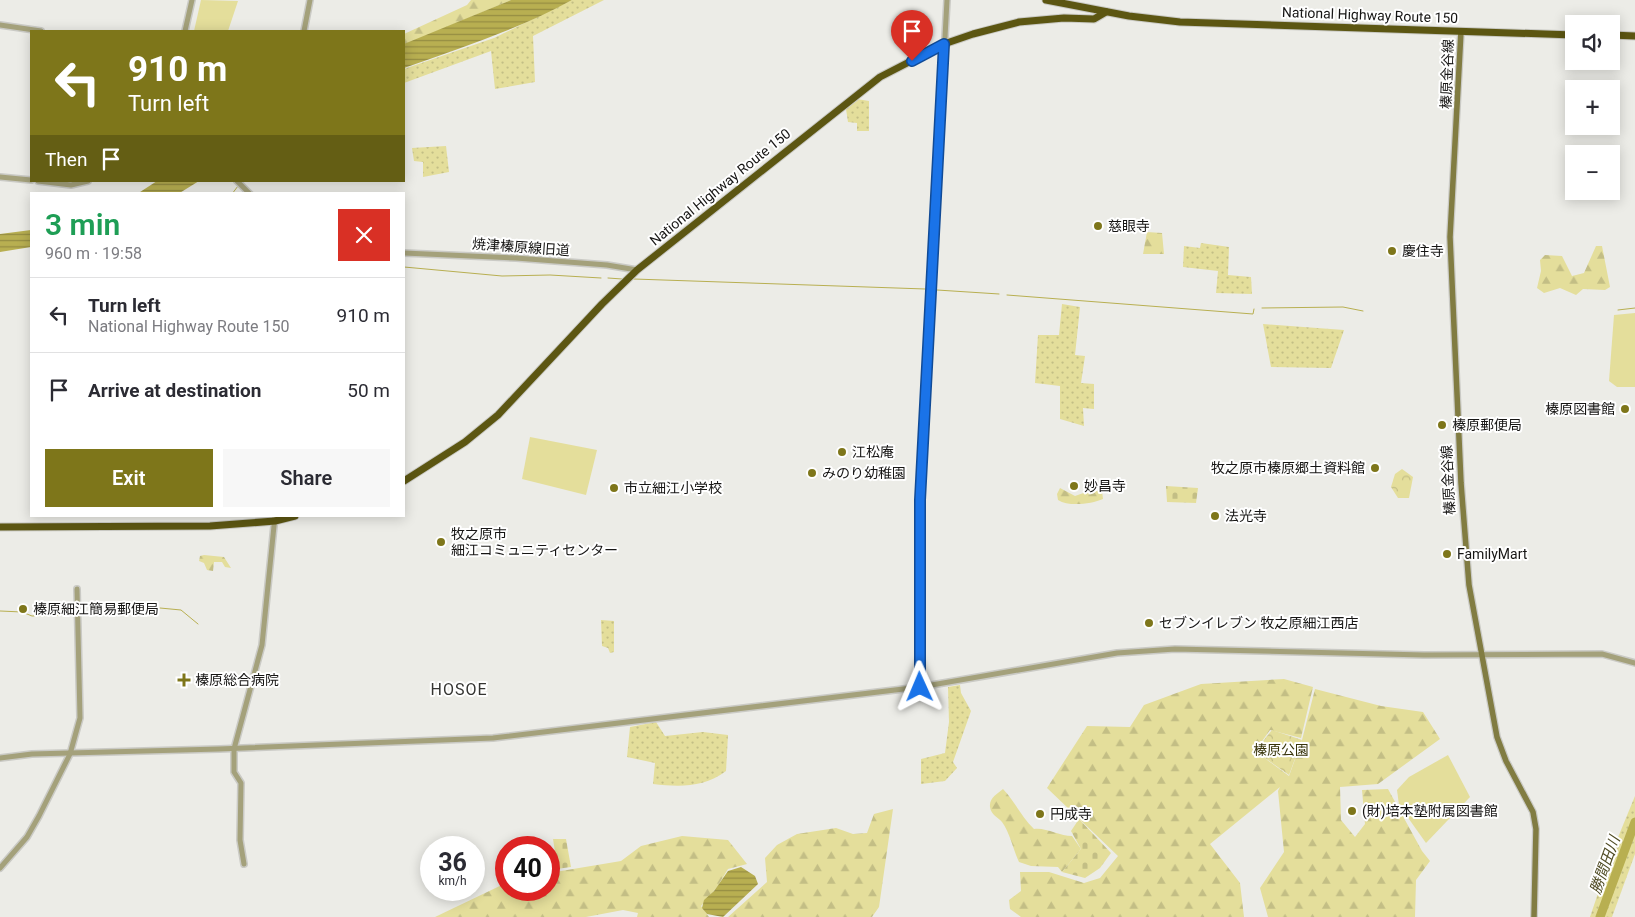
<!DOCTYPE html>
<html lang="en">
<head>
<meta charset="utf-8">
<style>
	:root { --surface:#fff; --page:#f7f7f7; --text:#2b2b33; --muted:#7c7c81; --line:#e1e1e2; --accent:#7e761a }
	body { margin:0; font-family:Roboto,"Noto Sans JP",sans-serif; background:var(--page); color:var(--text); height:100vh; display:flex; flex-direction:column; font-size:19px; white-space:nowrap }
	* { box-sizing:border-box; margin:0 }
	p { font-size:16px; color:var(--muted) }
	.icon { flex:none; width:28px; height:28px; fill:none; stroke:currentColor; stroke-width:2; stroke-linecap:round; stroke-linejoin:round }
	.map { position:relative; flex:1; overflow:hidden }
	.details { position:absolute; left:30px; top:192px; width:375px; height:325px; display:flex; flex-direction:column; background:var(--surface); border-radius:0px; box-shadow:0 2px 12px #0003 }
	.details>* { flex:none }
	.guide { position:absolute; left:30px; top:30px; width:375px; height:152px; border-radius:0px; box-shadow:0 2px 12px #0003; background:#7e761a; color:#fff; overflow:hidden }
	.tools { position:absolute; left:1565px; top:15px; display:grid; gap:10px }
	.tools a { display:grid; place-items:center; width:55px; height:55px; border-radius:0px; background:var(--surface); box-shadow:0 2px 12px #0003; font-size:25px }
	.speed { position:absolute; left:420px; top:836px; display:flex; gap:10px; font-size:25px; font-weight:700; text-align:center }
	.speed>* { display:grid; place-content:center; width:65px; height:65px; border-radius:50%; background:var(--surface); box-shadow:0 2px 12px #0003; line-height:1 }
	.speed small { font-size:12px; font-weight:400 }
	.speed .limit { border:8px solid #d22; background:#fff; color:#111 }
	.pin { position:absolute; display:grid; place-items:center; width:42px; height:42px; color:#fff; margin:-51px -21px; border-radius:50% 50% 50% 0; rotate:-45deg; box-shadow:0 0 5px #0007 }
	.pin .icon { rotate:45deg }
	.me { position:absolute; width:55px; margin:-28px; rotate:359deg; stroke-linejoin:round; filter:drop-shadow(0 0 4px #0008) }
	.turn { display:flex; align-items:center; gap:18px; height:105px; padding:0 15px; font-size:22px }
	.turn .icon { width:65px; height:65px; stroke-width:2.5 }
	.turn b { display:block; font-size:35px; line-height:42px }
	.then { display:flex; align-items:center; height:48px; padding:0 15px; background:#0003; gap:10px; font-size:19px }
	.round { display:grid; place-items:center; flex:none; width:52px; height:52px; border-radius:0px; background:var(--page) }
	.head { display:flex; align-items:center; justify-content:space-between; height:85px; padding:0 15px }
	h1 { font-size:30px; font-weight:600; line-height:38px; color:#1e9e55 }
	.primary-button { display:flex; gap:10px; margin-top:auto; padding:10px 15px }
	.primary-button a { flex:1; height:58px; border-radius:0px; background:var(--accent); color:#fff; font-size:20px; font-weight:600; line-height:58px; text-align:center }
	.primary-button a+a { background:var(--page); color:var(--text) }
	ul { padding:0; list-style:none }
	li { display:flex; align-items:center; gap:15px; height:75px; padding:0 15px; border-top:1px solid var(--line) }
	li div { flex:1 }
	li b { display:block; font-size:19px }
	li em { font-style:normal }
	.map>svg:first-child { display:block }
	.grass { fill:url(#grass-dots) }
	.forest { fill:url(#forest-firs) }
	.cemetery { fill:url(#cemetery-stones) }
	.park { fill:url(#park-crowns) }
	.garden { fill:#e4de9b }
	.water { fill:url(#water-rules) }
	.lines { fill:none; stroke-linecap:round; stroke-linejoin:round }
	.stream { stroke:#b8af51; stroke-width:1 }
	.river { stroke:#b8af51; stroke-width:9 }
	.tertiary-casing { stroke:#cacac5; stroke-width:8 }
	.secondary-casing { stroke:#cacac5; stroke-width:8 }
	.trunk-casing { stroke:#cacac5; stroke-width:9 }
	.tertiary { stroke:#a4a17b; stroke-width:5 }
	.secondary { stroke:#817c42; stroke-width:5.5 }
	.trunk { stroke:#5c5612; stroke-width:7 }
	.route-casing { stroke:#114b97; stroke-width:12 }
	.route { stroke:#1a73e8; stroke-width:9 }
	.poi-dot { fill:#7e761a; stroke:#fff; stroke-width:2 }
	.labels { text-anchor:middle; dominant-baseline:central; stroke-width:4; stroke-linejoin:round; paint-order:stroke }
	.street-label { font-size:14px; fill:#161514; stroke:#fff }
	.poi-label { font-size:14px; fill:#161514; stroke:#fff; text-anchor:start }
	.park-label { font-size:14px; fill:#38340b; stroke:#fff }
	.water-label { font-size:15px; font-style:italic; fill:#4f4b23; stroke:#fff }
	.quarter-label { font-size:16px; letter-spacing:1px; fill:#353532; stroke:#fff }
</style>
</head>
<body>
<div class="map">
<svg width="1635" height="917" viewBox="0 0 1635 917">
	<defs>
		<pattern id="grass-dots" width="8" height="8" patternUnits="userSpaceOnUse" patternTransform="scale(1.25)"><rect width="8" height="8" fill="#e4de9b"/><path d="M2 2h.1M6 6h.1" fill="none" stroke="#c3be85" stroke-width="1.8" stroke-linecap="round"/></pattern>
		<pattern id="forest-firs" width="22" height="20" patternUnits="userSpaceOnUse" patternTransform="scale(1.25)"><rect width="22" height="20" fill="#e4de9b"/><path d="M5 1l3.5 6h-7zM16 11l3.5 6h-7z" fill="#c3be85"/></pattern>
		<pattern id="cemetery-stones" width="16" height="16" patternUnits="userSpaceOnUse" patternTransform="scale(1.25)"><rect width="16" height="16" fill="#e4de9b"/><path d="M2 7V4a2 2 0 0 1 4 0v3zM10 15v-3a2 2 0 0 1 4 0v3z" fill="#c3be85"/></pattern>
		<pattern id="park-crowns" width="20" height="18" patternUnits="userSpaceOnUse" patternTransform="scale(1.25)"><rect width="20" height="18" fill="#e4de9b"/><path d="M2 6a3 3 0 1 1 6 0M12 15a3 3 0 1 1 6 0" fill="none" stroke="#c3be85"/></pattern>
		<pattern id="water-rules" width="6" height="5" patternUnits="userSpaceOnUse" patternTransform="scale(1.25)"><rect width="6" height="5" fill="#b8af51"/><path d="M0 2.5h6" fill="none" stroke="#958d42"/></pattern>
	</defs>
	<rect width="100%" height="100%" fill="#ecece7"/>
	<g class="grass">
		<polygon points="572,0 604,0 533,36 535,82 495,89 491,51 404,83 404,69 494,38"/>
		<polygon points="857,99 869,101 869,131 857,131 857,123 848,122 846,109"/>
		<polygon points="446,146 449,172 423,177 423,162 414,161 412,148"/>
		<polygon points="1201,243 1229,247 1228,275 1251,277 1252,294 1216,293 1218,271 1183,267 1184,246 1200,248"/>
		<polygon points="1062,304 1080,307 1075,355 1085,356 1081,383 1094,384 1094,409 1083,408 1084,426 1060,419 1060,386 1035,383 1038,335 1059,335"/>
		<polygon points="1263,324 1344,330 1331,368 1271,367"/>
		<polygon points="601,620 614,621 614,652 610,653 608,648 602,646"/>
		<polygon points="960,685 961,693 971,711 953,762 957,768 945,781 921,784 921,759 945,753 949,722 948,687"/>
		<path d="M656,722L665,736L703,732L728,735L726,771C703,788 679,787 653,784L655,763L627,757L630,727Z"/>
		<polygon points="1635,796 1635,854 1612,917 1590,917 1612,852"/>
	</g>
	<g class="forest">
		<polygon points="471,0 511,0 404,45 404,34 467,5"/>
		<polygon points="1147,232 1162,233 1164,254 1143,254"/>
		<polygon points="1596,246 1602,246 1610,287 1605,290 1583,289 1576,295 1560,288 1544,293 1537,288 1541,271 1540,260 1545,255 1562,256 1572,276 1584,273"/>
		<path d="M1060,488L1075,496L1089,491H1102L1103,499C1091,504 1069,507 1058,500L1057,494Z"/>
		<polygon points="204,555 224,557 231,568 225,567 222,562 214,562 213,571 207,570 204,563 199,561 200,556"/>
		<polygon points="1284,679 1313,687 1301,738 1270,730 1255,751 1289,776 1302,740 1315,689 1381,706 1423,712 1440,739 1378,784 1340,787 1341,820 1355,837 1365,824 1362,790 1388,789 1422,851 1430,861 1416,880 1415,917 1268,917 1260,888 1284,852 1278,791 1280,787 1210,844 1240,883 1244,917 1021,917 1010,909 1009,900 1021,891 1020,872 1049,872 1084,883 1100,878 1118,856 1047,788 1087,726 1130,727 1144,705 1201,684"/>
		<path d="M1003,789C1015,802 1021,816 1034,829C1045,827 1060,836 1072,836L1081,849L1062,872L1058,867L1031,866L1019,862C1013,849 1010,833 1002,822C998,817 991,815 990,807C989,798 997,794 1003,789Z"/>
		<polygon points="893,809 879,907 872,917 728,917 767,882 765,858 777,845 797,834 836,828 853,834 867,833 874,814"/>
		<polygon points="682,836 728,840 747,864 728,869 717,887 701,906 709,917 637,917 638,913 623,910 586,917 435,917 506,883 506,890 549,890 549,873 621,861 641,846"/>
	</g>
	<g class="cemetery">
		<polygon points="1166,486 1198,488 1196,503 1167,502"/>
		<polygon points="1079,819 1111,853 1100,868 1085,878 1062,872 1081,849 1071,831"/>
		<polygon points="553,839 566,839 571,867 549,870 549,859 556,858"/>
	</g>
	<g class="park">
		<polygon points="1402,469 1413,477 1409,498 1398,498 1391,487 1395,474"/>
		<polygon points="1272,730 1302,740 1289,775 1255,751"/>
	</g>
	<g class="garden">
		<polygon points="201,0 238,1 228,31 194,31"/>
		<polygon points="1635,313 1635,387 1617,387 1609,381 1614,315"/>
		<polygon points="530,437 597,450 586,495 522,479"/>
		<polygon points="1448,755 1470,797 1426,843 1399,805 1397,790 1409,777"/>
	</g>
	<g class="water">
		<path d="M511,0H572C519,29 461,48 404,68V44Z"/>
		<polygon points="157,181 199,181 178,194 137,194"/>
		<polygon points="31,230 31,247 0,252 0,234"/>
		<polygon points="741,867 755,876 758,884 723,917 707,914 702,908 704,900 714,891 728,871"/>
	</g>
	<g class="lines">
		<g class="stream">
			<polyline points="232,194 238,186"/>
			<polyline points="404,267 502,276 550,275 601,278"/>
			<polyline points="608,278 622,279"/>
			<polyline points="634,279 925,289"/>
			<polyline points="937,290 999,294"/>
			<polyline points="1007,295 1253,314 1254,309"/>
			<polyline points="1262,308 1343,307 1363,311"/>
			<polyline points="1618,310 1635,308"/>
			<polyline points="0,611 22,612 32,616 73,615"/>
			<polyline points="82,614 160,608 181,610 198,624"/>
		</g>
		<polyline class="river" points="1600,917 1635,822"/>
		<defs>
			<g id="tertiary">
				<polyline points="0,25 41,31"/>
				<polyline points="185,31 192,0"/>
				<polyline points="304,31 310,0"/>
				<polyline points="0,177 31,180"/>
				<polyline points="38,181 71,185 88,181"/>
				<polyline points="237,181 250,194"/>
				<polyline points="404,253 516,258 607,265 637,270"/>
				<polyline points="920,687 920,500 947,0"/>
				<polyline points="0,758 32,754 219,749 493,738 920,687 1117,653 1175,649 1424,655 1602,654 1635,663"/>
				<polyline points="244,864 240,840 241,783 234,772 234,749 262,645 275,516"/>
				<polyline points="0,868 27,837 39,816 70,754 80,718 77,589"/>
			</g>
			<polyline id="secondary" points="1461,31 1450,237 1461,483 1469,585 1497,737 1506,761 1533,812 1536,829 1534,917"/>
			<g id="trunk">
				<polyline points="1046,0 1129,16 1180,22 1574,35"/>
				<polyline points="1611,35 1635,36"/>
				<polyline points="404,481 465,442 498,415 602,304 637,270 880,77 944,44 973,34 1019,22 1064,18 1094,19 1106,12"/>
				<polyline points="0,527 210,526 275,521 295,516"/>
			</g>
		</defs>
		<use href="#tertiary" class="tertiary-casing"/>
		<use href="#secondary" class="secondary-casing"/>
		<use href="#trunk" class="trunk-casing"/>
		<use href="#tertiary" class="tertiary"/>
		<use href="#secondary" class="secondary"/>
		<use href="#trunk" class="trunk"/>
	</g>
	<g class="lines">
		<defs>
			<polyline id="route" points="912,61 944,44 920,500 920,687"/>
		</defs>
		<use href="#route" class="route-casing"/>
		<use href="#route" class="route"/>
	</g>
	<g class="poi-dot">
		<circle cx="1098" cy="226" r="5"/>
		<circle cx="1392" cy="251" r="5"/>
		<circle cx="1625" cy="409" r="5"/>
		<circle cx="1442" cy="425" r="5"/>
		<circle cx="842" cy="452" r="5"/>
		<circle cx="1375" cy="468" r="5"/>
		<circle cx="812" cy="473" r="5"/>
		<circle cx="1074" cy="486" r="5"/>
		<circle cx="614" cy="488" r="5"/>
		<circle cx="1215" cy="516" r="5"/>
		<circle cx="441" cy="542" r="5"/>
		<circle cx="1447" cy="554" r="5"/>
		<circle cx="23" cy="609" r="5"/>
		<circle cx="1149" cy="623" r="5"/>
		<path d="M181.5 672.5h5v5h5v5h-5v5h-5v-5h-5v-5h5z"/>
		<circle cx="1352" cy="811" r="5"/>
		<circle cx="1040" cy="814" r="5"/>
	</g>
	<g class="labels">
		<g class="street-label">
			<text transform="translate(1370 15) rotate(2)">National Highway Route 150</text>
			<text transform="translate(1447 74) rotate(-88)">榛原金谷線</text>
			<text transform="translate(720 187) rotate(-39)">National Highway Route 150</text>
			<text transform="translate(521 247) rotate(4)">焼津榛原線旧道</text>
			<text transform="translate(1448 480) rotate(-93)">榛原金谷線</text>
		</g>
		<g class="poi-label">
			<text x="1108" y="226">慈眼寺</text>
			<text x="1402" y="251">慶住寺</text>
			<text x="1615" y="409" text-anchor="end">榛原図書館</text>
			<text x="1452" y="425">榛原郵便局</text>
			<text x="852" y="452">江松庵</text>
			<text x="1365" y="468" text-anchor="end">牧之原市榛原郷土資料館</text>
			<text x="822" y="473">みのり幼稚園</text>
			<text x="1084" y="486">妙昌寺</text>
			<text x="624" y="488">市立細江小学校</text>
			<text x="1225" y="516">法光寺</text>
			<text x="451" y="534">牧之原市<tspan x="451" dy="16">細江コミュニティセンター</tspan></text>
			<text x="1457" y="554">FamilyMart</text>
			<text x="33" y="609">榛原細江簡易郵便局</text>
			<text x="1159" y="623">セブンイレブン 牧之原細江西店</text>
			<text x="195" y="680">榛原総合病院</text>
			<text x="1362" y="811">(財)培本塾附属図書館</text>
			<text x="1050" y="814">円成寺</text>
		</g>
		<g class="park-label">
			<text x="1281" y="750">榛原公園</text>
		</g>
		<g class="water-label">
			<text transform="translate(1605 865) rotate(-70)">勝間田川</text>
		</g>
		<g class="quarter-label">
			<text x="459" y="689">HOSOE</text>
		</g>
	</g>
</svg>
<div class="tools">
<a><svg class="icon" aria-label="sound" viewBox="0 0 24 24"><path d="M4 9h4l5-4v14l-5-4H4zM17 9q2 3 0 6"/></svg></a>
<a>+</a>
<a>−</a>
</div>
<div class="speed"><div>36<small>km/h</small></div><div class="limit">40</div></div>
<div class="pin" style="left:912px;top:61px;background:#d93025"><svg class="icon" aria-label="arrive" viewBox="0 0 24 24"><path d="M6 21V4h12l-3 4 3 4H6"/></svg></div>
<svg class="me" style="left:920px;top:687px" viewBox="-20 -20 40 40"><path d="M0-17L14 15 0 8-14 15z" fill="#1a73e8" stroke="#fff" stroke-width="4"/></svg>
<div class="guide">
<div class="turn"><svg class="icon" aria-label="left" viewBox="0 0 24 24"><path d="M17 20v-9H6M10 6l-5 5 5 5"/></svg><div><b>910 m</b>Turn left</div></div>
<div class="then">Then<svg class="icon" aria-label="arrive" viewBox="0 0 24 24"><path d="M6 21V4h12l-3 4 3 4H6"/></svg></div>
</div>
<section class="details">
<div class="head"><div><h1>3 min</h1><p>960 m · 19:58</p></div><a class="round" style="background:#d93025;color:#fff"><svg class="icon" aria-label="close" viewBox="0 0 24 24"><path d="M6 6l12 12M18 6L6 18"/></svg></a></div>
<ul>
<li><svg class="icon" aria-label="left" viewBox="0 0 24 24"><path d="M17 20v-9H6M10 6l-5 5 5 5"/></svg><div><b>Turn left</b><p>National Highway Route 150</p></div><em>910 m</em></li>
<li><svg class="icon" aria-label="arrive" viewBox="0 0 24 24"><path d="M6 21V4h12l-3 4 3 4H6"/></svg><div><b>Arrive at destination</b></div><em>50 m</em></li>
</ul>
<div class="primary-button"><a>Exit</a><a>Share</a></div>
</section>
</div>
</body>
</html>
